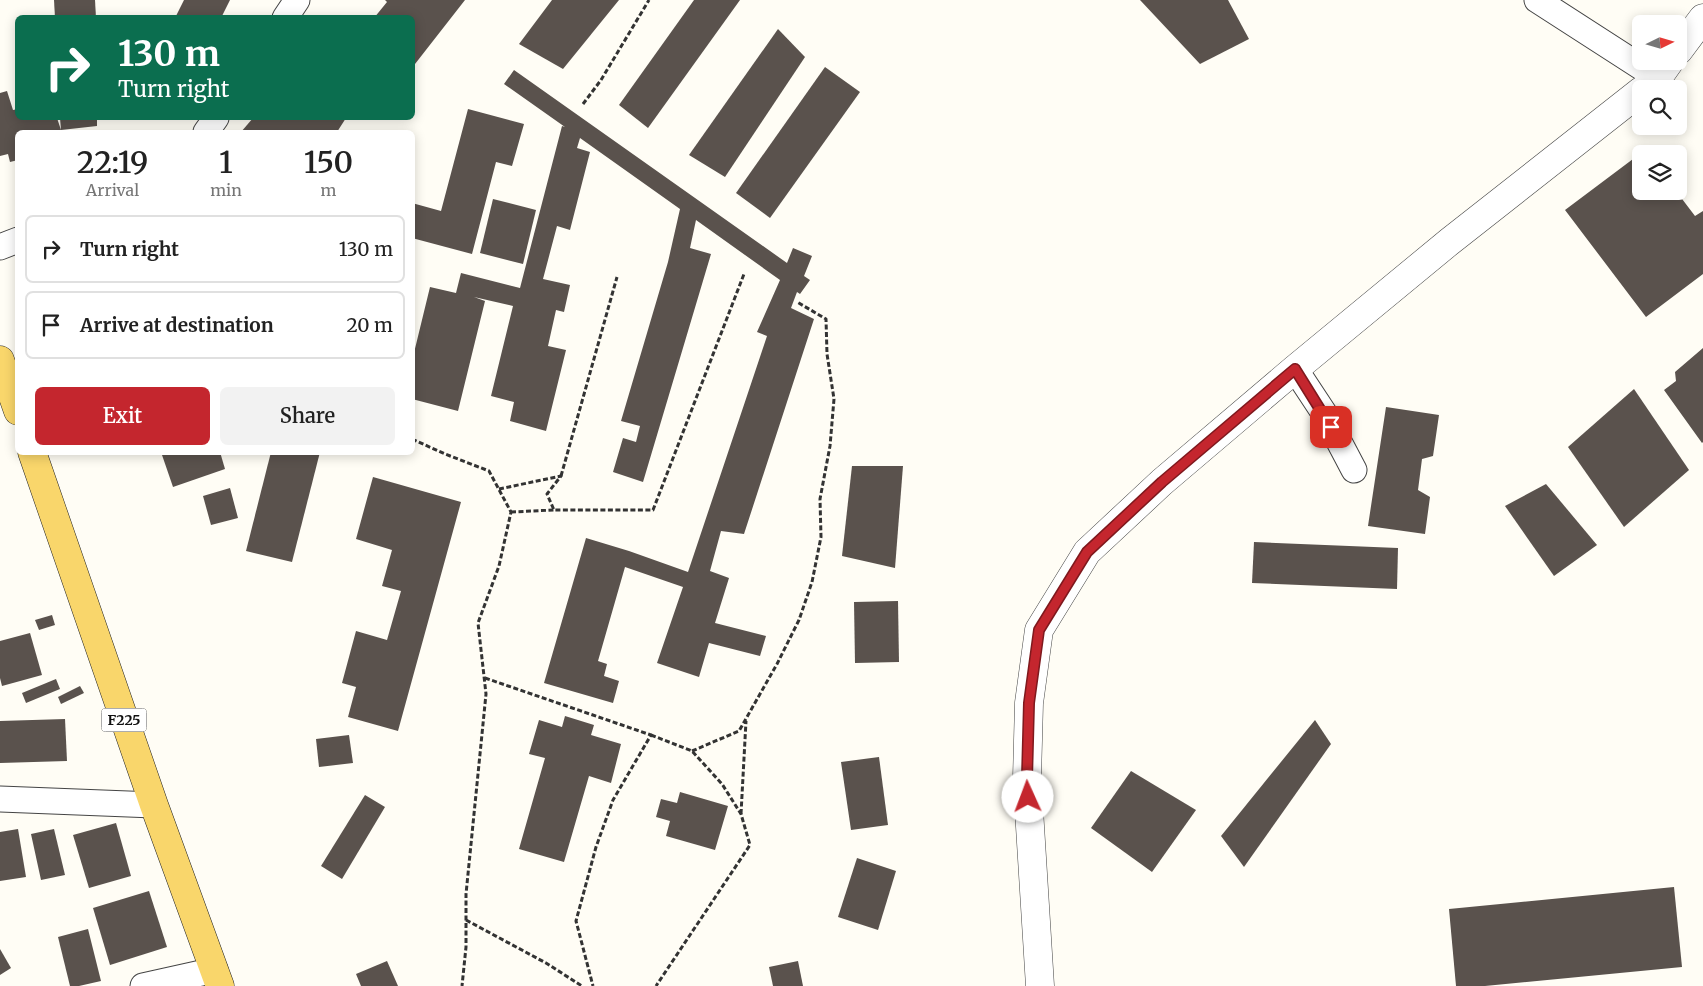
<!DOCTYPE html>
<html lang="en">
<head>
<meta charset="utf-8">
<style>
	:root { --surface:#fff; --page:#f2f2f2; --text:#222; --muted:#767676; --line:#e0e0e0; --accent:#c4262e }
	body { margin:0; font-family:Merriweather,serif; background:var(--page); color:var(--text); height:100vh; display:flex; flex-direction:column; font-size:19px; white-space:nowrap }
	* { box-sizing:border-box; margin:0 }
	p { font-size:16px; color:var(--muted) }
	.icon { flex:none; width:28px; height:28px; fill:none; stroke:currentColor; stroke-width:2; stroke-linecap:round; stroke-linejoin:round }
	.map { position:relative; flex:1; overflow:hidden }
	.side { position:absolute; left:15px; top:130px; width:400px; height:325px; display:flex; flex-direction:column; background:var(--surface); border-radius:8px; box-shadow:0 2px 12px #0003 }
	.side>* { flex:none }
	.guide { position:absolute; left:15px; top:15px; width:400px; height:105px; border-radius:8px; box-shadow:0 2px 12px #0003; background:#0b6e4f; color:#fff; overflow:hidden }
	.needle { width:32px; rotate:85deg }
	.tools { position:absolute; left:1632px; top:15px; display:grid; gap:10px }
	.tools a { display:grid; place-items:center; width:55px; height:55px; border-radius:8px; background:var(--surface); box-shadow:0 2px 12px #0003; font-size:25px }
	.pin { position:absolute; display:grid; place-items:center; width:42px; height:42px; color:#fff; margin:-21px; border-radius:10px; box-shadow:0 2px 8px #0006 }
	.me { position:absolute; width:55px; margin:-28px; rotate:358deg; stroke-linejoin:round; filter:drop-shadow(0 0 4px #0008) }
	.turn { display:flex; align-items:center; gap:18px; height:105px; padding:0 20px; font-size:22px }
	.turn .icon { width:65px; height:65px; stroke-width:2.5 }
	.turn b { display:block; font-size:35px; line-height:42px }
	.eta { display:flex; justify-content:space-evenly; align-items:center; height:85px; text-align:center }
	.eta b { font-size:30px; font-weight:600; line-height:35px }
	.action { display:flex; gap:10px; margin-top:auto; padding:10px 20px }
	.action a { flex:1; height:58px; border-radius:8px; background:var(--accent); color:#fff; font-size:20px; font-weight:600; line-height:58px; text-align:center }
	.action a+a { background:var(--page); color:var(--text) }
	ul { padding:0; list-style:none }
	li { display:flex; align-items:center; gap:15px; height:68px; margin:0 10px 8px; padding:0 10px; border:2px solid var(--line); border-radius:8px }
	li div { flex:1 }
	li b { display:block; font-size:19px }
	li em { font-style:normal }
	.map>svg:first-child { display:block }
	.building { fill:#5a524d }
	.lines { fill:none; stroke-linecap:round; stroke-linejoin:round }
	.minor-casing { stroke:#444; stroke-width:27 }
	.tertiary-casing { stroke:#444; stroke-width:29 }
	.primary-casing { stroke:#222; stroke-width:29 }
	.path { stroke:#333; stroke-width:3; stroke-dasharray:5 2.5; stroke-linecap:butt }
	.minor { stroke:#fff; stroke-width:25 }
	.tertiary { stroke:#fff; stroke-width:28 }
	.primary { stroke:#f9d66b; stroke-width:28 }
	.route-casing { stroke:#7f191e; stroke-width:12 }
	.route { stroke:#c4262e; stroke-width:9 }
	.labels { text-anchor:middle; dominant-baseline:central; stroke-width:5; stroke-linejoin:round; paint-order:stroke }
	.shield { fill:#fff; stroke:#585858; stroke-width:1 }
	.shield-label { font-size:14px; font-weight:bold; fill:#111 }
</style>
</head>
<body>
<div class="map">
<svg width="1703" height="986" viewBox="0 0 1703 986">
	<rect width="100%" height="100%" fill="#fffdf5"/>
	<g class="building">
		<polygon points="54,0 95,0 96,18 55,18"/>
		<polygon points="184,0 230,0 221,18 175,18"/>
		<polygon points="385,0 465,0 415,64 412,62 412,18 374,18 387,2"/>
		<polygon points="552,0 619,0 563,69 519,44"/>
		<polygon points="694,0 740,0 648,128 619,105"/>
		<polygon points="1140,0 1228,0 1249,39 1200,64"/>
		<polygon points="778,29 805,57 725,177 689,155"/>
		<polygon points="825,67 860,92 770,218 736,193"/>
		<polygon points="514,70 787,263 793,248 812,256 804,276 810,280 800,294 797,292 791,308 814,319 744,534 721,531 710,571 729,578 715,623 766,636 760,656 709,643 699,677 657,663 683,587 625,567 598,661 607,664 604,676 619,681 613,703 544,683 586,538 629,551 688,572 767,336 757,332 780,280 696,220 690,248 711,254 643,482 613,472 623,438 636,442 640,426 621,421 668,262 680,209 580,138 577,148 590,152 570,230 557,226 543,279 570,285 564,312 556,310 548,346 566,350 546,431 510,421 514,402 491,396 513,306 474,297 485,301 458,411 412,399 412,361 430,287 456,293 461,273 520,288 562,126 565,127 504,84"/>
		<polygon points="7,91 13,110 18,109 18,118 57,118 61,130 60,118 97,118 97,126 61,130 62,132 18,132 18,160 10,162 8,154 0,156 0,93"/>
		<polygon points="468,109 524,124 512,166 496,162 472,254 412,238 412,203 441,211"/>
		<polygon points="253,118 346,118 337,132 241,132"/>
		<polygon points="1645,150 1648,154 1641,154 1641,191 1676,191 1695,216 1703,211 1703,274 1646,317 1565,210"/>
		<polygon points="493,199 536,210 523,264 480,253"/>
		<polygon points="1703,348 1703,442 1702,443 1664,390 1676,381 1675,372"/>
		<polygon points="1634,389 1689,470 1624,527 1568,447"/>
		<polygon points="1386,407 1439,415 1433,456 1422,459 1418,490 1430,497 1425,534 1368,526"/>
		<polygon points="161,452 220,452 225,469 173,487"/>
		<polygon points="271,452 320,452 292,562 246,551"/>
		<polygon points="852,466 903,466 895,568 842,556"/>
		<polygon points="373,477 461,502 398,731 348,717 356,687 342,683 356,631 387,640 401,591 382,586 392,550 356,539"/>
		<polygon points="1546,484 1597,545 1554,576 1505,506"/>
		<polygon points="230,488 238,518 211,525 203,496"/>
		<polygon points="1254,542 1398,548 1397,589 1252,583"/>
		<polygon points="898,601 899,662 855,663 854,602"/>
		<polygon points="52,615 55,625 39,630 35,620"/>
		<polygon points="30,633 42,675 2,686 0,678 0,641"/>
		<polygon points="56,679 60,689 26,703 22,693"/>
		<polygon points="80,686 84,693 61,704 58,697"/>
		<polygon points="565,716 594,725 591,735 621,744 611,783 589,776 564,862 519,849 545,758 529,754 539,720 562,727"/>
		<polygon points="65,719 67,761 0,763 0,721"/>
		<polygon points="1315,720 1331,744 1244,867 1221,836"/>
		<polygon points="349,735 353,763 319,767 316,739"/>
		<polygon points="879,757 888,825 851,830 841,762"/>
		<polygon points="1131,771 1196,810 1152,872 1091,828"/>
		<polygon points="680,792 728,806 715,850 666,836 670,821 656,817 661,799 677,803"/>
		<polygon points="365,795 385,807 342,879 321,866"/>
		<polygon points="116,823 131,876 89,888 73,835"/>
		<polygon points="18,829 26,877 0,881 0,832"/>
		<polygon points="54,829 65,875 41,880 31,834"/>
		<polygon points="857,858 896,871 878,930 838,917"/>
		<polygon points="1674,887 1682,967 1485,986 1456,986 1449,909"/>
		<polygon points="149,891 167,947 110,965 93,908"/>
		<polygon points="88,929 101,981 79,986 70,986 58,937"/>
		<polygon points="0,949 11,968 0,975"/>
		<polygon points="387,961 398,986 361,986 356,974"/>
		<polygon points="798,961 803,986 773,986 769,967"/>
	</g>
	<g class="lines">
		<defs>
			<g id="minor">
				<polyline points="1537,0 1658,78"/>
				<polyline points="285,18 297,0"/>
				<polyline points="206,132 216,118"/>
				<polyline points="0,247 18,240"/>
				<polyline points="1295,369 1324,413 1354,470"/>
				<polyline points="0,799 154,805"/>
				<polyline points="143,986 215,970"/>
			</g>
			<g id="tertiary">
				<polyline points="1679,50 1703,18"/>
				<polyline points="1644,89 1658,78 1670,61"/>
				<polyline points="1040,986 1027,778 1029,703 1039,630 1087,552 1162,482 1295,369 1449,242 1641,91"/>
			</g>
			<g id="primary">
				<polyline points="0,360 18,411"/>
				<polyline points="32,452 154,805 220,986"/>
			</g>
		</defs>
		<use href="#minor" class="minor-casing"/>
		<use href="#tertiary" class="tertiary-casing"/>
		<use href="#primary" class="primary-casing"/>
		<g class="path">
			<polyline points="583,104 601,80 649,0"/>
			<polyline points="412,439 445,454 489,471 511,512 499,566 478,623 486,694 466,894 466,947 462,986"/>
			<polyline points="561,476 617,277"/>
			<polyline points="499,489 561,476 547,494 554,510 653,510 744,274"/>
			<polyline points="511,512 554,510"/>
			<polyline points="485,678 651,735 613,800 596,847 576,921 593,986"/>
			<polyline points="651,735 692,751 722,784 741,814 750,845 656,986"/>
			<polyline points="692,751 739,731 777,664 799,620 812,582 821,537 820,499 830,446 834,399 827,354 826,319 797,302"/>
			<polyline points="741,814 746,721"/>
			<polyline points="466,920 546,963 582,986"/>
		</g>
		<use href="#minor" class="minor"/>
		<use href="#tertiary" class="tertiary"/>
		<use href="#primary" class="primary"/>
	</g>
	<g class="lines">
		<defs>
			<polyline id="route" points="1028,797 1027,778 1029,703 1039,630 1087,552 1162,482 1295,369 1331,427"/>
		</defs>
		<use href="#route" class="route-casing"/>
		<use href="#route" class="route"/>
	</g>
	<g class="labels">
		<rect class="shield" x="101.5" y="708.5" width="45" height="23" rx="4"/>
		<g class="shield-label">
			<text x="124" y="720">F225</text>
		</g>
	</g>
</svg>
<div class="tools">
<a><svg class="needle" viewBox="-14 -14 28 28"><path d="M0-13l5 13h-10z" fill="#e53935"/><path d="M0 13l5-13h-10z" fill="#767676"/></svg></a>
<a><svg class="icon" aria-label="search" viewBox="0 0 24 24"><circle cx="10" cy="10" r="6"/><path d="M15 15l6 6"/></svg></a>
<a><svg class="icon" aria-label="layers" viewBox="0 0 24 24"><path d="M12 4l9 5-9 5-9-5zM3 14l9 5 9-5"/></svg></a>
</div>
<div class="pin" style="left:1331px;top:427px;background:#d93025"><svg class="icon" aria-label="arrive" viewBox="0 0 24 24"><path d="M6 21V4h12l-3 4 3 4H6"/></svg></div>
<svg class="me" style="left:1028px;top:797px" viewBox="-20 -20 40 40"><circle r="19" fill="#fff"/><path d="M0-13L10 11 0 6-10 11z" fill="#c4262e"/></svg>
<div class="guide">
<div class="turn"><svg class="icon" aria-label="right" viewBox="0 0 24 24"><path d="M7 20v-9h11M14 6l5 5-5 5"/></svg><div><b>130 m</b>Turn right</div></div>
</div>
<section class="side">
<div class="eta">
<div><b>22:19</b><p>Arrival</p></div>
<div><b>1</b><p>min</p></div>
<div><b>150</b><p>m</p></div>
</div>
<ul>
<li><svg class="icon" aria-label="right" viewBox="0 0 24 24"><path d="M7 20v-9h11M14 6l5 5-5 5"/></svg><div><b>Turn right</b></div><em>130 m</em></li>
<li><svg class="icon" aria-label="arrive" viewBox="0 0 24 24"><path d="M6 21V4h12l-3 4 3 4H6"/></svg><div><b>Arrive at destination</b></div><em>20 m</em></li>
</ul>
<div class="action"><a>Exit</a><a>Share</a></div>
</section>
</div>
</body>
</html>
